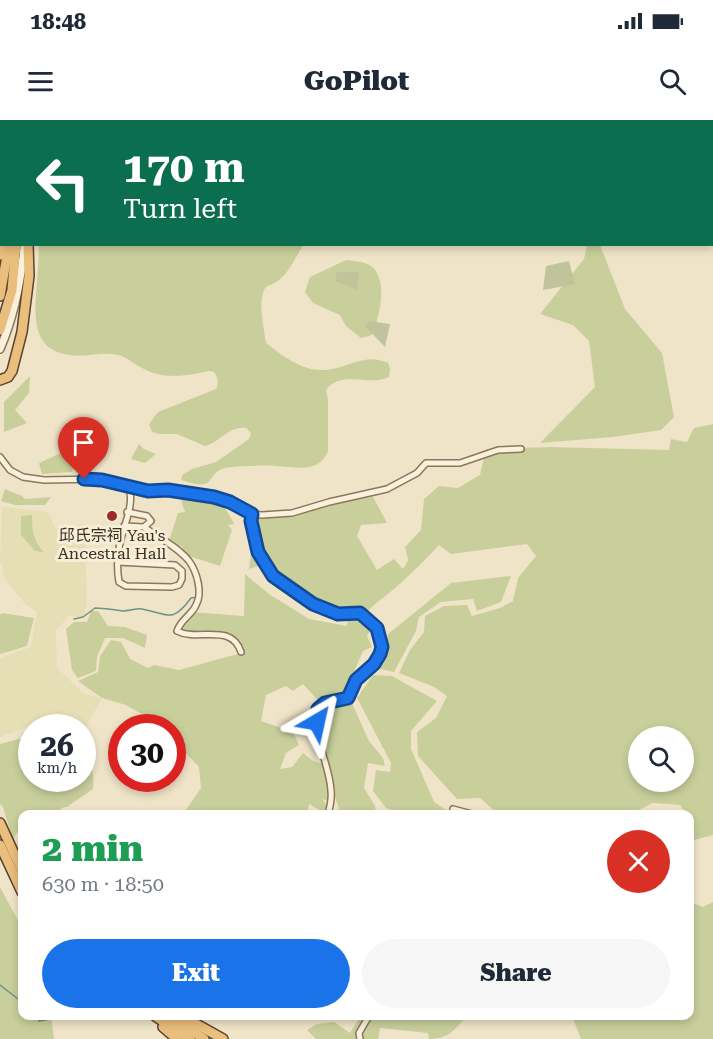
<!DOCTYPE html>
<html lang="en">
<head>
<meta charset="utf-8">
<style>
	:root { --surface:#fff; --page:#f6f6f7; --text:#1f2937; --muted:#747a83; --accent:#1a73e8 }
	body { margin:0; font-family:"Roboto Serif","Noto Sans SC",serif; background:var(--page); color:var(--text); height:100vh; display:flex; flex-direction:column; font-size:22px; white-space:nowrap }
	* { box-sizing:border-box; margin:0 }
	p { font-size:20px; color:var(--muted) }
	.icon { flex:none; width:33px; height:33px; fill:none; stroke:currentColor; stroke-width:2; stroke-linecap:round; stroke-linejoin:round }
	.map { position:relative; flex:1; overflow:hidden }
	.panel { position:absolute; left:18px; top:690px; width:676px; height:210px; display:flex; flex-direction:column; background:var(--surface); border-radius:12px; box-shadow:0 3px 9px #0003 }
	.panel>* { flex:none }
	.guide { position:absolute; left:0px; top:0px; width:714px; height:126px; box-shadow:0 3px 9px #0003; background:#0b6e4f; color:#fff; overflow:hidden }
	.controls { position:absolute; left:628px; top:606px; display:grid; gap:12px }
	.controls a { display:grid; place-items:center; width:66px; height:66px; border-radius:50%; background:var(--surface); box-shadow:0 3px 9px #0003; font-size:30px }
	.speed { position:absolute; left:18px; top:594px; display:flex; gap:12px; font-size:30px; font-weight:700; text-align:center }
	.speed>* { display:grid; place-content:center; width:78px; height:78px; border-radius:50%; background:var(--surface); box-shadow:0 3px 9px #0003; line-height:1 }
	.speed small { font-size:15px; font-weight:400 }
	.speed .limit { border:9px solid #d22; background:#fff; color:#111 }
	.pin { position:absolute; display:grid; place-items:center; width:51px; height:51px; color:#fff; margin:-62px -26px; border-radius:50% 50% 50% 0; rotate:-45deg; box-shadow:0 0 6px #0007 }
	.pin .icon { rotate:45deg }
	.me { position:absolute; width:66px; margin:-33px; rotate:36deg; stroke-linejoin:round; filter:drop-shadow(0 0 4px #0008) }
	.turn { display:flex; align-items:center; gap:21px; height:126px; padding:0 24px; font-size:27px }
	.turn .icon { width:78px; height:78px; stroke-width:2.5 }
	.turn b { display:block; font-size:42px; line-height:51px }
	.round { display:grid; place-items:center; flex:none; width:63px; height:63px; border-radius:32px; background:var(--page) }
	.head { display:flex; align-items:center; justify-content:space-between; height:102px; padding:0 24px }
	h1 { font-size:36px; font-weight:800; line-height:45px; color:#1e9e55 }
	.button { display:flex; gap:12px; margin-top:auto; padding:12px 24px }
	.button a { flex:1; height:69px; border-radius:36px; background:var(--accent); color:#fff; font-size:24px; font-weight:800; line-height:69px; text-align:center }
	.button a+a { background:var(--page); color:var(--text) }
	.status { display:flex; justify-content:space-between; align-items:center; height:42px; padding:0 30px; background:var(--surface); direction:ltr }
	.status svg { height:16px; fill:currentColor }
	header { display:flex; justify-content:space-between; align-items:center; height:78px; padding:0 24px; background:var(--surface); font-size:27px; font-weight:800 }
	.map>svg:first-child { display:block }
	.farmland { fill:#e6deb5 }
	.green { fill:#c9cf9b; fill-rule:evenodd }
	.cemetery { fill:#bfc49a }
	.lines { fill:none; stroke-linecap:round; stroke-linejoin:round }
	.stream { stroke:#6f938a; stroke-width:1.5 }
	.tertiary-tunnel { stroke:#ccc0a6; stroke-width:7; stroke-dasharray:7 3.5; stroke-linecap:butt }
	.minor-casing { stroke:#8d765c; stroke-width:8 }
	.tertiary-casing { stroke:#8d765c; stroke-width:10 }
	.trunk-casing { stroke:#5b4430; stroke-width:12 }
	.minor { stroke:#faf1dc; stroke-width:5 }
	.tertiary { stroke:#faf1dc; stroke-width:7 }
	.trunk { stroke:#eabe7c; stroke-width:9 }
	.trunk-bridge-casing { stroke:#5b4430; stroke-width:12; stroke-linecap:butt }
	.trunk-bridge { stroke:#eabe7c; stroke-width:9 }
	.route-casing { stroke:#114b97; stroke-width:15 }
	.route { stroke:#1a73e8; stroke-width:10 }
	.poi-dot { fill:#9e2a2b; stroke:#f7eed8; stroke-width:2 }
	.labels { text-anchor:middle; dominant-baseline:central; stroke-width:6; stroke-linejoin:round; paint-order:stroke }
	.poi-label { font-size:16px; fill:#3d2e20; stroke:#f7eed8 }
</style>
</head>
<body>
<div class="status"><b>18:48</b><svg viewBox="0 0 49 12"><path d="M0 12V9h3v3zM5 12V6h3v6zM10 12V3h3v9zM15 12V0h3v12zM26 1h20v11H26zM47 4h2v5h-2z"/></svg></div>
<header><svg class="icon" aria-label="menu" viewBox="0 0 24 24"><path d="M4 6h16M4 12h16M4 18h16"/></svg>GoPilot<svg class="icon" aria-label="search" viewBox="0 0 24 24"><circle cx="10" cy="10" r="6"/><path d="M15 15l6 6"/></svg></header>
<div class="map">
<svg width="713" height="919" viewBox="0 0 713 919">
	<rect width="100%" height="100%" fill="#f0e4c8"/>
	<polygon class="farmland" points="2,387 48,392 55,408 84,404 87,481 84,498 69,495 56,511 57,548 84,574 102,578 84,610 82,608 33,605 0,617 0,538 31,527 37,492 26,485 4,457 2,444 0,443"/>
	<g class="green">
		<path d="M39,125H303C296,137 290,151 279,160C274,165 267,164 264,170C258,185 264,208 266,223C280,234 301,250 320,250C344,251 364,231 388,243L390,249L389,257C371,267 341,249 326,270L328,280V331C319,354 295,347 276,346C265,345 235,346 225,348C203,354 220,373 181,360L182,355L192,349L216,342L249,319L251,313L246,308C230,305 220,322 205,326L177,314H159L152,312L149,304L158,292L216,269C219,262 218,258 214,252L209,251C186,256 163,260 142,248C134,244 127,237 118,235C101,231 86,238 69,235C29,230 35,191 37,161C38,149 39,137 39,125Z"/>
		<polygon points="587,125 600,125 625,189 662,233 674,297 661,310 613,317 540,323 595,267 589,221 573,205 540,194 584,139"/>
		<path d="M346,140C352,141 359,141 365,143C391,152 380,196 372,215L361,218L346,206L340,195L313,183L305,172L310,157Z"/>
		<polygon points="30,256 29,273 15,290 27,303 4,312 4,282"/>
		<path d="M713,304V715L690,721V694H687L680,685L653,683L630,694H498L480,678L457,679L418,636L417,612L436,598L447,576L434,567L399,553L410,530L424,512L425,496L444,486L467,485L472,496L500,488L513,481L518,458L536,436L527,424L451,434L439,425C425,440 410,455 394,469C383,478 375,483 365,494L339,493L301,473L272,449L261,445L249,449L252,428L260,421L255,398L288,396L371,373L387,403L361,405L357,416L377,450L394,439L403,449L408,440L405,427L421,410L424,379L439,366L458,368L480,355L486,329L550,327L669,330L671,319L687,322L694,308ZM639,616H684V662H639Z"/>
		<polygon points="139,324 144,329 156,334 145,343 131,339"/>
		<polygon points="80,329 72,352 42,354 39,343 65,331"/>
		<polygon points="5,369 22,376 25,379 51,377 45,385 15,385 1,381"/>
		<path d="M180,377C208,380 221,375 234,404L228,405L232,410L220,446L183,434V427L169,421L178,393L185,392Z"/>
		<path d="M32,395C32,411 33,421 44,432L35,431L21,415V396Z"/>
		<polygon points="245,454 269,474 309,499 347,506 348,495 363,496 374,505 367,516 372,527 363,531 346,570 369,621 383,638 385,646 368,643 364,668 375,686 376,694 341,694 333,672 319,609 319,589 322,585 303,564 293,571 286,566 266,575 261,601 293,612 299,625 286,633 280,649 292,647 303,633 313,641 324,644 330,666 330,682 322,679 329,688 325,693 309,684 307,694 183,694 201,668 199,647 173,619 172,608 151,606 152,600 126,585 102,578 78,561 98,552 100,536 111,520 121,522 130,539 148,548 154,545 179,550 245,532 235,517 212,511 187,514 178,507 191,492 244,496"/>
		<polygon points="511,456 501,482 477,491 473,479 441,482 419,497 416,511 394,552 380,549 388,514 451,463"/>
		<polygon points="91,491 98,491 108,506 125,507 147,515 145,528 123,518 105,518 97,537 96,551 78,558 72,550 66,509 74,502 87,502"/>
		<polygon points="2,493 34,498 27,526 0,534 0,495"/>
		<polygon points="373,555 392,556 437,581 411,611 411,629 434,682 452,694 403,694 386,688 373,671 376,650 390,652 391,643 357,578"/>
		<path d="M22,618L31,619L32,658H82L83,634C93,643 94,656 93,669L67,687H64L53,694H22V712L16,713L13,721L3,687L0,684V624Z"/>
		<polygon points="0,767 22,808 22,896 51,896 54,919 0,919"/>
		<polygon points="690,782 703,787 713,782 713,919 581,919 572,896 690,896"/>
		<path d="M355,896H467C454,910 449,919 429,919L428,913L380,908L378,919H316L307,910L317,904L334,902L350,913L358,900Z"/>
	</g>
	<g class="cemetery">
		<polygon points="569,141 575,164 543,170 546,146"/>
		<polygon points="337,152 359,152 357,170 335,161"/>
		<polygon points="370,201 390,204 385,227 365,206"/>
	</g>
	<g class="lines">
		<g class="stream">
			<polyline points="267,2 268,0"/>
			<polyline points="0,51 2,50"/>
			<path d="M74,499L83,497L95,488C105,488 114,490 123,491C130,491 136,488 142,489C168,494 172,504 191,478L198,477"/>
			<polyline points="0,865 22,882"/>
			<polyline points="38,896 39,901 46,900 49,896"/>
		</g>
		<g class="tertiary-tunnel">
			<polyline points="0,97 2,96"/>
			<polyline points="0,108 2,109"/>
		</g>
		<defs>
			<g id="minor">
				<polyline points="645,0 646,2"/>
				<polyline points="357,2 357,0"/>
				<polyline points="0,337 10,350 23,357 44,360 100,359 148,371 168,370 214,377 230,382 252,394 262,395 292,393 329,382 387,369 417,353 426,343 460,343 498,330 521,329"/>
				<path d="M252,394C251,402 254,408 256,416C257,422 257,428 259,434C269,461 310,486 337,493C345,495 353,491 360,494C379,500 387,527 375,543C371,548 365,550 361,554C354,560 354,573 348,578C339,584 327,580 318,589C311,616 330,644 331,671C332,679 330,687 328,694"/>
				<polyline points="124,406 144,407 151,401 147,396 127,392"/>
				<path d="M144,407C158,417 178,427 189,441C197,452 203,473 196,485C192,495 181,499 177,511C198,522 231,502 241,532"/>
				<path d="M118,442L175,445L182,451V459L179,465L172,467L126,466L119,462C117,450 117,436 120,423C123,407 136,382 128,366"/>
				<polyline points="453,689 472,694"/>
				<polyline points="360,919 359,913 369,896"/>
			</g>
			<g id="tertiary">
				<polyline points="257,2 258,0"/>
				<path d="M0,229C14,196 21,163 24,127"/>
			</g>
			<g id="trunk">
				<polyline points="12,2 12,0"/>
				<polyline points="23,2 24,0"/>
				<polyline points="0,13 2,13"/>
				<polyline points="0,135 2,116"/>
				<polyline points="0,176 9,124"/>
				<polyline points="0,210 12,170 16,124"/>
				<polyline points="0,260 8,257 12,251 22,212 29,156 28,124"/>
				<polyline points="0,703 22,751"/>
				<polyline points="0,725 22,772"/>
				<polyline points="155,896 190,919"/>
				<polyline points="170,896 204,919"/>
				<polyline points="182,896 223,919"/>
				<polyline points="163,907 177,919"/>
			</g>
		</defs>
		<use href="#minor" class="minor-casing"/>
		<use href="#tertiary" class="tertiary-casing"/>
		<use href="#trunk" class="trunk-casing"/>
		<use href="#minor" class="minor"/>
		<use href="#tertiary" class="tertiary"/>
		<use href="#trunk" class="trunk"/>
		<defs>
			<polyline id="trunk-bridge" points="0,70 1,65"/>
		</defs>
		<use href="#trunk-bridge" class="trunk-bridge-casing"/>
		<use href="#trunk-bridge" class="trunk-bridge"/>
	</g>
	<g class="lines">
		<defs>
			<polyline id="route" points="84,359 102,360 148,371 168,370 214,377 230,382 252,394 251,401 258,432 273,456 313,484 338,494 360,493 377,508 382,527 380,534 374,544 356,560 348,578 325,583 318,589 317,602"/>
		</defs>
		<use href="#route" class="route-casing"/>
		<use href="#route" class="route"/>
	</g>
	<circle class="poi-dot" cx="112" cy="396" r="6"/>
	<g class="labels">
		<g class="poi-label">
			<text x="112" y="415">邱氏宗祠 Yau's<tspan x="112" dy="18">Ancestral Hall</tspan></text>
		</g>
	</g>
</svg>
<div class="controls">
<a><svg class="icon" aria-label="search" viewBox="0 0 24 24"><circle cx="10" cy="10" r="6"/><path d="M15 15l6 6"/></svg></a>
</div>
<div class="speed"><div>26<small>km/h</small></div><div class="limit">30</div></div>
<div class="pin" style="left:84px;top:359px;background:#d93025"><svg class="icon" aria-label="arrive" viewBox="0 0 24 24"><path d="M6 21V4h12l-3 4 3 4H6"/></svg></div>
<svg class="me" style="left:317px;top:602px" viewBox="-20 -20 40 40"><path d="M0-17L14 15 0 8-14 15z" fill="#1a73e8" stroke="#fff" stroke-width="4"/></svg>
<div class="guide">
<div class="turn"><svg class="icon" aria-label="left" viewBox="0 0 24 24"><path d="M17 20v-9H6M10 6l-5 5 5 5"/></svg><div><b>170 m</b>Turn left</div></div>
</div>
<section class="panel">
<div class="head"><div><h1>2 min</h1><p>630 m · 18:50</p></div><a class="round" style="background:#d93025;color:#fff"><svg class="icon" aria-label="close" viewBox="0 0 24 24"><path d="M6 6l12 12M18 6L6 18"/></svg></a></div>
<div class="button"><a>Exit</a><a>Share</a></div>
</section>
</div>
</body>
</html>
